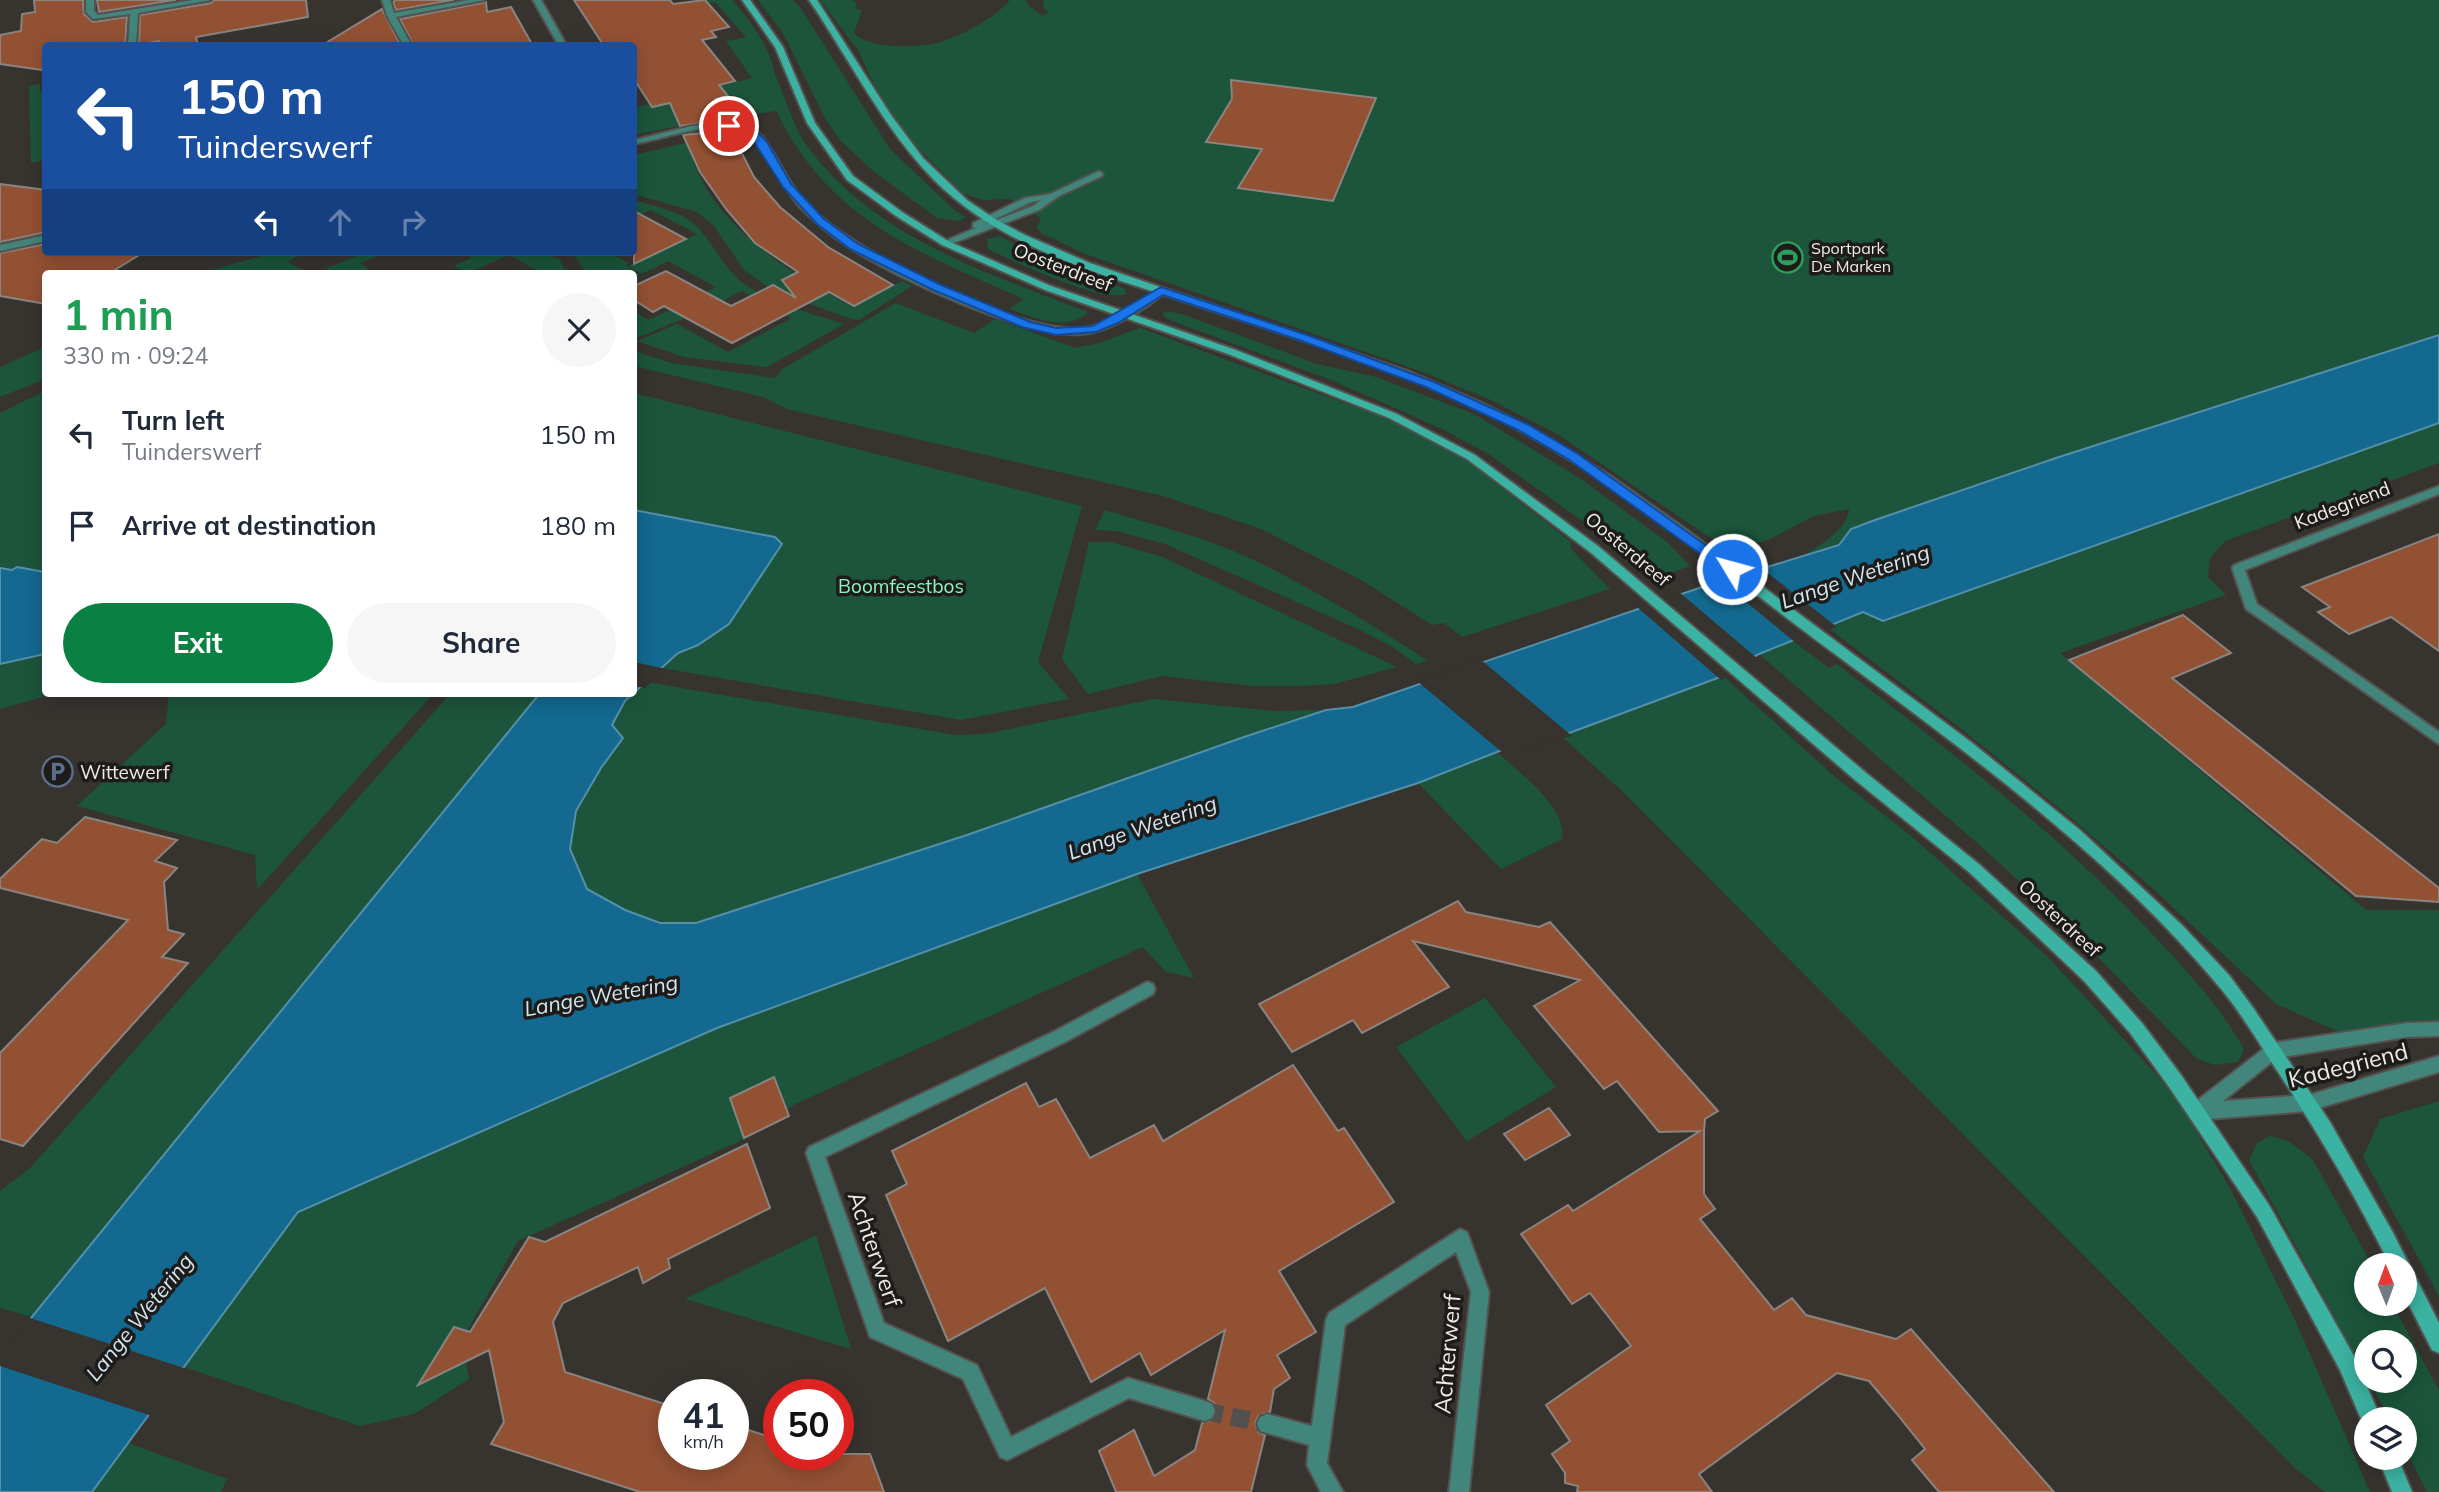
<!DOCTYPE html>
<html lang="en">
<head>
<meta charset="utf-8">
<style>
	:root { --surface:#fff; --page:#f6f6f7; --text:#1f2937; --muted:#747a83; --accent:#0b8043 }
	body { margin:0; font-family:Mulish,sans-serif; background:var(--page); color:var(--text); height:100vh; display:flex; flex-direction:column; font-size:26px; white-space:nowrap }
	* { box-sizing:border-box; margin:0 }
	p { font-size:23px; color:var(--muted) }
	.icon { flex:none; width:38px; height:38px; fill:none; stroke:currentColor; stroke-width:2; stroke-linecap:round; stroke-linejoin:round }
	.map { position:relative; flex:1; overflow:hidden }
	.details { position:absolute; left:42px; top:270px; width:595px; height:427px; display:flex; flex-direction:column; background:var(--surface); border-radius:7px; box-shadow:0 4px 18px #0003 }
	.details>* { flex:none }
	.top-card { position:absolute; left:42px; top:42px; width:595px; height:214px; border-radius:7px; box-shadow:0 4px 18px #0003; background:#1a4fa0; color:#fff; overflow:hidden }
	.needle { width:46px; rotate:359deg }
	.fabs { position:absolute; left:2354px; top:1253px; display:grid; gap:14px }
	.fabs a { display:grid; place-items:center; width:63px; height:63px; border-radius:50%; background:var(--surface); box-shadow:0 4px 18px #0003; font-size:35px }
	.speed { position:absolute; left:658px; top:1379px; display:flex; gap:14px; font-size:35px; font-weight:700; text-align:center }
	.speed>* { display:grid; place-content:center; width:91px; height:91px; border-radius:50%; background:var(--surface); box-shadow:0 4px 18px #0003; line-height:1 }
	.speed small { font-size:18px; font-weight:400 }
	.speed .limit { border:10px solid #d22; background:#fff; color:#111 }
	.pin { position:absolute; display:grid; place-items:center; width:60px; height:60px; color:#fff; margin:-30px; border:4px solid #fff; border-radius:50%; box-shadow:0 2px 7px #0007 }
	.me { position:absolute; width:77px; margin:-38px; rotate:307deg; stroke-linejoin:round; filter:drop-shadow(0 0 5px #0008) }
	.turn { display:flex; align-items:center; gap:24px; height:147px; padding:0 21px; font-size:32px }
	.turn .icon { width:91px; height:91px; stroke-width:2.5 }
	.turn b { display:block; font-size:49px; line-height:60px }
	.lanes { display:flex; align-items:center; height:66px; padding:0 21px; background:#0003; justify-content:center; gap:35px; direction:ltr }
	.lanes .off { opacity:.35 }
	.round { display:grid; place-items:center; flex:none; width:74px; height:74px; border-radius:37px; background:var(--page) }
	.overview { display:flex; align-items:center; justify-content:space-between; height:119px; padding:0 21px }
	h1 { font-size:42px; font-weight:700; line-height:52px; color:#1e9e55 }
	.button { display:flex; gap:14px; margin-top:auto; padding:14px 21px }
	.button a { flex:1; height:80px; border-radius:42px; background:var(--accent); color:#fff; font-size:28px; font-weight:700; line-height:80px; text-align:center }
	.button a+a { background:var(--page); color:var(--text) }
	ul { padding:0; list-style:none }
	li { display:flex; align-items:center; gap:21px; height:91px; padding:0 21px }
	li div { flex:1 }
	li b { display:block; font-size:26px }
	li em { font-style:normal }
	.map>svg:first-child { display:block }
	.green { fill:#1c553b }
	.water { fill:#136990; stroke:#5590ab; stroke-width:2 }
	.pier { fill:#373430 }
	.building { fill:#935134; stroke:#8a8481; stroke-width:2 }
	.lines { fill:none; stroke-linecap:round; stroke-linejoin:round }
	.minor-tunnel { stroke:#52504c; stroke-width:18; stroke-dasharray:18 9; stroke-linecap:butt }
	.minor-casing { stroke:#54514e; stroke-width:4 }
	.tertiary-casing { stroke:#54514e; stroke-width:4 }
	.secondary-casing { stroke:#54514e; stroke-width:4 }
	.minor { fill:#42857b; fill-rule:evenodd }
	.tertiary { fill:#42857b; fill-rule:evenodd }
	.secondary { fill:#3bb2a2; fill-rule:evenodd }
	.route { fill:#1a73e8; stroke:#114b97; stroke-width:2 }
	.labels { text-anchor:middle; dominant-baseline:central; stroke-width:7; stroke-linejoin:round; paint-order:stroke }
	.far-poi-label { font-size:16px; fill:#eeece9; stroke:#1d1c1a; text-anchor:start }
	.street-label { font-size:19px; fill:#eeece9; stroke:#1d1c1a }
	.park-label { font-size:19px; fill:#89f5bf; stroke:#1d1c1a }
	.poi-label { font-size:19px; fill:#eeece9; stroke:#1d1c1a; text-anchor:start }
	.water-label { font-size:21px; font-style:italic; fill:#d3e6f1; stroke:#1d1c1a }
	.near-street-label { font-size:23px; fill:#eeece9; stroke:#1d1c1a }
</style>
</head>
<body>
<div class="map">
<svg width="2439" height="1492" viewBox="0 0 2439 1492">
	<rect width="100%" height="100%" fill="#373430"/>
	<g class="green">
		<path d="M695,0H732C750,20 770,47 775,75C784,93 794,128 805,143C871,236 986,273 1088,312C1068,333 1033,317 1009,309L1023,299C917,251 831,222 776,111L709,120L634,135V108L752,78L726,41L746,37L715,2L699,5Z"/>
		<polygon points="758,0 793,0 800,7 890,149 954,210 966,217 959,221 937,218 873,171 840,140 825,118 783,33"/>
		<path d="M820,0H851L857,3L855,9L862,10L854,33C867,49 917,48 937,43C960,37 995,18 1010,0H1026L1028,5L1043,16L1049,12L1043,8L1044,0H2439V335L2056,458L1851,529L1839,545L1801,557C1818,546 1847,531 1849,509L1814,516L1768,540L1737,548L1720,535L1712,539L1559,435L1491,400L1420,371L1083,253L1041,233L1037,227L1041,218L1010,199L983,200L964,194L912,142L877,91L858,50Z"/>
		<polygon points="40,84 40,91 45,90 45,160 31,163 29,86"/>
		<path d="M720,135L736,145L691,153C710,224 792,275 853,307L902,281L912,286L859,320L848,318L773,290L744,270L714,226L697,212L634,194V155Z"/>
		<path d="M634,200C653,206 679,211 694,224C713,241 722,267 743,283C771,304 811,313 844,324L767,367L684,357L637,341L677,324L728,352L792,318L742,291L699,313L683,304L716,287L668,261L641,274L628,266L697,234L651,210L634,218Z"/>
		<path d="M1000,236L1028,251L1125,289L1126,294C1099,303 1016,262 988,249L987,239Z"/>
		<polygon points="276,252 304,252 288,262 308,273 201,273"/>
		<polygon points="367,252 387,252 360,263 373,273 334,273 325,269"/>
		<polygon points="462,252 537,252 559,259 567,273 542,273 509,255 467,273 454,266 472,258"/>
		<polygon points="571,252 607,252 629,263 626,265 639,275 634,278 634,273 587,273"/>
		<polygon points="896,303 974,333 995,319 1075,348 1099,343 1140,328 1391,420 1466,460 1571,542 1571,549 1610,589 1462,637 1444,623 1432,625 1361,580 1261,529 1163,496 787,409 763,397 634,366 634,351 671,363 775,378 781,370"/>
		<polygon points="681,305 697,313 634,339 634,311 648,320"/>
		<polygon points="1165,311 1182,314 1317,364 1376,377 1474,414 1581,479 1667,542 1690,566 1664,575 1616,539 1595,530 1487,453 1440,428 1331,380 1167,319 1163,315"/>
		<polygon points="45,347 45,379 0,397 0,367"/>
		<polygon points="45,391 45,572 0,568 0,413"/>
		<polygon points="634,393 1082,506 1038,662 1069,699 961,720 662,668 678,653 698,645 775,537 634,510"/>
		<polygon points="2439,423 2439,463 2225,541 2210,558 2208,577 2226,595 2060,653 2366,910 2439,910 2439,1024 2391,1033 2337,1031 2276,1004 2159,894 2070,817 1964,731 1827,627 1864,612 1883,621"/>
		<path d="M1105,510C1157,526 1213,539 1262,564C1319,593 1375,626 1428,661L1416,664L1391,646L1362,631L1165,544L1116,531L1095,530Z"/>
		<polygon points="1089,542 1110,542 1160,556 1397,667 1334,684 1300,686 1253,686 1163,676 1088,694 1062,659"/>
		<path d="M1793,641L1829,668L1837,664C1948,750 2059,834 2155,937C2188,972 2220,1007 2244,1049L2238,1062L2215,1065L2197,1059L2060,918L1976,842L1759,654Z"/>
		<polygon points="45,654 46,693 57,693 0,709 0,664"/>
		<polygon points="1723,676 1834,776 1910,835 2047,956 2155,1073 2179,1102 2232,1192 2295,1320 2370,1492 2325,1492 2296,1469 1623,792 1561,736"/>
		<polygon points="647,682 955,735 985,734 1154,699 1274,711 1326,710 967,835 696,923 661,923 625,910 587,889 570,849 576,811 601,768 623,739 612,725 626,701"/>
		<polygon points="169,693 434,693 257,890 255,855 77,806 166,724"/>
		<polygon points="451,693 540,693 32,1317 0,1308 0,1191 31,1167"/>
		<path d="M1497,752C1518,772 1568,808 1562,839L1501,869L1418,783Z"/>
		<polygon points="1137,874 1194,978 1166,972 1143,947 795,1104 738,1142 518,1241 462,1340 469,1379 414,1414 360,1426 184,1367 298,1212 717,1028"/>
		<polygon points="1485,998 1556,1087 1467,1141 1396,1047"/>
		<polygon points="2439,1101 2439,1296 2363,1157 2380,1119"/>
		<polygon points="2270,1136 2289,1141 2313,1160 2372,1265 2366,1265 2366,1304 2392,1304 2439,1390 2439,1492 2427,1492 2405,1448 2404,1419 2390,1419 2369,1381 2404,1381 2404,1342 2366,1342 2366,1375 2249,1160 2257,1143"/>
		<polygon points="816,1235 851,1349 685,1299"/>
		<polygon points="128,1443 227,1479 221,1492 92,1492"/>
	</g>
	<g class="water">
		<polygon points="2439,335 2439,423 1883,621 1863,612 1759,654 1723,676 1561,736 1502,750 1418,783 1137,874 717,1028 298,1212 92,1492 0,1492 0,1356 540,693 634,693 634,510 775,537 782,544 729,624 698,645 678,653 625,701 612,725 623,738 601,768 576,811 570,849 587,889 625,910 660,923 696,923 967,835 1244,737 1326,710 1353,707 1702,587 1839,545 1851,529 1875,520 2056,458"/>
		<polygon points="17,567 45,572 45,654 0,664 0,568 12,570"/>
	</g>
	<g class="pier">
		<polygon points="1760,567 1837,627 1796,643 1718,579"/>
		<polygon points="1679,592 1758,659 1721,680 1637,607"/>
		<polygon points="1480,659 1572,736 1503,753 1417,681"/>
		<polygon points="634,662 666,669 645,688 634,686"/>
		<polygon points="27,1317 187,1369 152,1416 0,1366 0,1350"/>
	</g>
	<g class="building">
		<polygon points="34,0 83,0 84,14 93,22 127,17 125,46 46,46 46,68 42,70 0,64 0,35 21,31 22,14 35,12"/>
		<polygon points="97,0 176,0 99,12"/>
		<polygon points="214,0 306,0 308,17 196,37 198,46 160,46 159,41 139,45 140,15 211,3"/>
		<polygon points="396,0 454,0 396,10 393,2"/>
		<polygon points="574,0 670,0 673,4 705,0 729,27 711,31 716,37 702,40 735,81 719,85 728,96 715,99 725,120 680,126 670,103 652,107 634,79 634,46 604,46"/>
		<polygon points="486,2 487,12 511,7 533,46 414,46 400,19"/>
		<polygon points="382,9 401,46 321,46"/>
		<polygon points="1231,80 1376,98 1333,201 1238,188 1262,149 1206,142 1232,99"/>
		<polygon points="730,130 754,177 780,207 828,247 893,285 854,306 829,292 732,343 664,306 653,312 634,300 634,286 666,271 731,306 773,285 796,298 782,280 798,272 755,243 726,209 700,172 683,135"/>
		<polygon points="0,184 46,190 46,232 0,242"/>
		<polygon points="634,211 686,239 634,264"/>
		<polygon points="46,244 46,252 144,252 110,273 46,273 46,304 0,296 0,253"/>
		<polygon points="2439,534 2439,651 2391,617 2349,634 2318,612 2330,607 2302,587"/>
		<polygon points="2183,615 2231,653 2172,678 2439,888 2439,902 2356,896 2069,660"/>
		<polygon points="85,817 177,840 155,861 177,868 164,882 168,930 184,934 162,957 188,963 23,1146 0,1139 0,1053 128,920 0,888 0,879 42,839 57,843"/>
		<polygon points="1458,901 1466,912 1539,927 1550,922 1718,1111 1705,1119 1704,1131 1704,1194 1715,1209 1700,1219 1774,1310 1792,1298 1806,1315 1896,1339 1911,1329 2054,1492 1939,1492 1912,1460 1925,1449 1897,1414 1869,1381 1837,1373 1699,1474 1712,1492 1577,1492 1578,1486 1565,1483 1565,1473 1552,1454 1570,1441 1546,1405 1631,1346 1590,1293 1572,1304 1521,1234 1568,1205 1573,1211 1700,1131 1659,1132 1617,1081 1604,1089 1534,1006 1580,980 1413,941 1449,987 1362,1033 1353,1020 1292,1052 1259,1004"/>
		<polygon points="1293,1065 1338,1131 1344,1128 1394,1202 1279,1271 1316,1332 1277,1355 1290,1378 1274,1389 1270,1412 1259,1415 1255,1423 1258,1432 1265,1435 1251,1492 1116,1492 1099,1451 1134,1430 1154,1476 1195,1450 1202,1423 1213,1420 1217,1412 1214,1403 1208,1399 1225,1330 1151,1375 1140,1353 1091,1382 1045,1288 948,1341 886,1195 907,1184 892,1151 1026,1083 1039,1107 1056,1099 1090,1158 1154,1125 1163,1141"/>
		<polygon points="774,1077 789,1116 744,1138 730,1098"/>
		<polygon points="1549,1108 1570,1135 1525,1160 1504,1134"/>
		<polygon points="747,1144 770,1208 668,1259 670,1268 643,1283 638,1267 563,1303 553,1322 565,1372 674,1407 674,1454 733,1454 733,1425 779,1440 779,1454 870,1454 884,1492 640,1492 491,1444 504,1422 489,1350 418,1385 454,1327 470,1332 529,1237 545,1242"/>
	</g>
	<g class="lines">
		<polyline class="minor-tunnel" points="1205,1411 1267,1424"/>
		<defs>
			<g id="minor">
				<polygon points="86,0 94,0 94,11 98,15 193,0 211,0 138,13 136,46 128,46 130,14 93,19 86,12"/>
				<polygon points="382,0 390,0 394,13 469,0 485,0 396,17 412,46 404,46 387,16"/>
				<polygon points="533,0 541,0 567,46 559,46"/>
				<path d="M724,123C737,124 748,126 760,134C777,154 786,181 804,201C850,251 1014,333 1082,328C1110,326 1135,303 1158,289L1166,291C1147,309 1108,332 1082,334C1024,338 898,279 849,247C832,236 815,222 800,207C780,187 769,141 743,131C713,119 664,139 634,144V140L692,126Z"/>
				<path d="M1099,171L1103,174L1102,176L1059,196L1039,210L948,245L940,243L976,228L973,227V223L1025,198L1050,194ZM1041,200L1033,206L983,225L1031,202Z"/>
				<polygon points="46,235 46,241 0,251 0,245"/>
				<polygon points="2439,486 2439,494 2245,570 2257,604 2439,732 2439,744 2246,609 2232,568 2234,565"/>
				<polygon points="1147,982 1153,984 1155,989 1153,994 1067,1041 825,1157 884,1323 977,1365 1011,1437 1128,1378 1205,1401 1212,1404 1215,1411 1212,1418 1205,1421 1129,1398 1007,1460 1000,1457 963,1379 870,1337 806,1153 809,1147 1055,1031"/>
				<polygon points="1460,1229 1467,1232 1489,1292 1469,1492 1449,1492 1471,1292 1456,1252 1345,1325 1327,1463 1343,1492 1321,1492 1307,1465 1309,1445 1260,1431 1257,1424 1260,1417 1267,1414 1312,1426 1326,1320 1329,1313"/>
			</g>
			<polygon id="tertiary" points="2439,1022 2439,1036 2407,1037 2277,1058 2223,1101 2309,1095 2439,1056 2439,1072 2309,1111 2196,1120 2190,1118 2187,1112 2190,1106 2267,1046 2273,1043 2407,1023"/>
			<g id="secondary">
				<polygon points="742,0 750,0 783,47 815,123 853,176 902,212 948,241 1051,286 1236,350 1397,414 1475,455 1598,546 1865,772 1980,865 2096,971 2142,1023 2181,1075 2269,1205 2354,1356 2381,1419 2366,1419 2366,1427 2364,1426 2340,1370 2257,1217 2169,1087 2130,1033 2084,981 1970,873 1855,780 1590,552 1467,459 1389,418 1228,354 1045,290 942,245 896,216 847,180 807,123 775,47"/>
				<path d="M809,0H817L891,115L923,158L967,200L995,219L1025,235L1090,263L1410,372L1482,403L1525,425L1609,475L1688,531L1971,742L2080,830L2182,925L2229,975L2254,1009L2330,1122L2392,1231L2439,1323V1353L2432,1350L2404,1295V1265H2390C2356,1197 2317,1131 2274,1066C2257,1040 2241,1013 2221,989C2103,846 1939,733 1792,622C1690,544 1589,461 1472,406C1380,363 1282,334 1186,302C1099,274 1001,247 934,180C883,128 850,60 809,0Z"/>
				<polygon points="2378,1458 2398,1458 2412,1492 2392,1492"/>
			</g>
		</defs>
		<use href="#minor" class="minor-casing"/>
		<use href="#tertiary" class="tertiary-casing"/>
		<use href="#secondary" class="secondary-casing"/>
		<use href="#minor" class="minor"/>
		<use href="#tertiary" class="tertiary"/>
		<use href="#secondary" class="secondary"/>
	</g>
	<polygon class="route" points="729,123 756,130 767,142 791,184 824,219 858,244 941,285 1030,322 1056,328 1093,326 1161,287 1307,335 1434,382 1527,424 1578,454 1739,569 1737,573 1727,573 1568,459 1518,430 1426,387 1299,340 1163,295 1118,323 1096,332 1056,335 1022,327 933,290 850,249 817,224 783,187 749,134 725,128 724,126"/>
	<defs>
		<symbol id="stadium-ring" viewBox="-11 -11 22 22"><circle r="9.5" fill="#1d1c1a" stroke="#2e9e5b" stroke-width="1.5"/><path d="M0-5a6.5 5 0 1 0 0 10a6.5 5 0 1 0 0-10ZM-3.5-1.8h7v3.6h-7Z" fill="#2e9e5b"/></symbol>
		<symbol id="parking-ring" viewBox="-11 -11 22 22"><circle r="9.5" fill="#1d1c1a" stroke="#5c6f8a" stroke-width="1.5"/><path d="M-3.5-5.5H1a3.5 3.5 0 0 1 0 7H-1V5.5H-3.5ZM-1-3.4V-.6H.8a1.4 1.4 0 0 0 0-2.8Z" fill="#5c6f8a"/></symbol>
	</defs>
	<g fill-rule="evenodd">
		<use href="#stadium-ring" x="1770" y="240" width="35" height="35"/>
		<use href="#parking-ring" x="40" y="754" width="35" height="35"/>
	</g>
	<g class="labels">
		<g class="far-poi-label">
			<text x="1811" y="248">Sportpark<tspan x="1811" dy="18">De Marken</tspan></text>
		</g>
		<g class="street-label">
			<text transform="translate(1063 267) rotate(21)">Oosterdreef</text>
			<text transform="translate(2342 505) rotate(-21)">Kadegriend</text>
			<text transform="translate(1628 549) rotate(40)">Oosterdreef</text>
			<text transform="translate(2060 918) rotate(43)">Oosterdreef</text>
		</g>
		<g class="park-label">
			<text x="901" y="586">Boomfeestbos</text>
		</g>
		<g class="poi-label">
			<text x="80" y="772">Wittewerf</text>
		</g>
		<g class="water-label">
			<text transform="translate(1855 576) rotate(-19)">Lange Wetering</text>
			<text transform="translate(1142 827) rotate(-19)">Lange Wetering</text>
			<text transform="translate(601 995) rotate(-10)">Lange Wetering</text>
			<text transform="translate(139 1317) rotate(-51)">Lange Wetering</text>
		</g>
		<g class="near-street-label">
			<text transform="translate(2348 1065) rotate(-14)">Kadegriend</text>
			<text transform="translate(875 1249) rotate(71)">Achterwerf</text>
			<text transform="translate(1447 1354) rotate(-85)">Achterwerf</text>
		</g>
	</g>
</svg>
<div class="fabs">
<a><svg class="needle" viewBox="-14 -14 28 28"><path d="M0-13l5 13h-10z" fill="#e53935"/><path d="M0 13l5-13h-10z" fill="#747a83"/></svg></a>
<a><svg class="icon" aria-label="search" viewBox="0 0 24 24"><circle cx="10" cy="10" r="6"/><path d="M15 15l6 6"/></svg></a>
<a><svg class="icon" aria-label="layers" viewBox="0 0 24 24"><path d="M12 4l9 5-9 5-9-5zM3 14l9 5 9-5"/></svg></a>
</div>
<div class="speed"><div>41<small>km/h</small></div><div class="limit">50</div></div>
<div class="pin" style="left:729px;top:126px;background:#d93025"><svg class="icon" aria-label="arrive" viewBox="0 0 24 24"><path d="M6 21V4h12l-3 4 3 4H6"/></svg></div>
<svg class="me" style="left:1732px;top:569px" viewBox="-20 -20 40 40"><circle r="17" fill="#1a73e8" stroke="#fff" stroke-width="3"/><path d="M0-11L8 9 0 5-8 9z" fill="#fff"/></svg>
<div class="top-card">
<div class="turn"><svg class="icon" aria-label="left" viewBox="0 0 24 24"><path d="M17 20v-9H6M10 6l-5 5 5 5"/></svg><div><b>150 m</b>Tuinderswerf</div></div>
<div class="lanes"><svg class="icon" aria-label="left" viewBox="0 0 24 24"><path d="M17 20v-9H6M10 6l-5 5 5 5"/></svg><svg class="icon off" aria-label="ahead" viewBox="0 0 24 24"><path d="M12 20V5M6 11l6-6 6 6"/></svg><svg class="icon off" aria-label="right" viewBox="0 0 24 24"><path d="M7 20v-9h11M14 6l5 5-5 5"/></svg></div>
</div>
<section class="details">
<div class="overview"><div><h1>1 min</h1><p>330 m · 09:24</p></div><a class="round"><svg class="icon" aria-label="close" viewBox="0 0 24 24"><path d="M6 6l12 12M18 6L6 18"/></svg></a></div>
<ul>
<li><svg class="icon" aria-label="left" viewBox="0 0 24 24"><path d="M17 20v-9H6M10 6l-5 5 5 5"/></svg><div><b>Turn left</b><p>Tuinderswerf</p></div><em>150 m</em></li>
<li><svg class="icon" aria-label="arrive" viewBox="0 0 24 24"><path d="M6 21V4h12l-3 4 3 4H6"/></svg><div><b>Arrive at destination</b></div><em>180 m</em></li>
</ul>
<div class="button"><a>Exit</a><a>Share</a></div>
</section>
</div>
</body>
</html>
